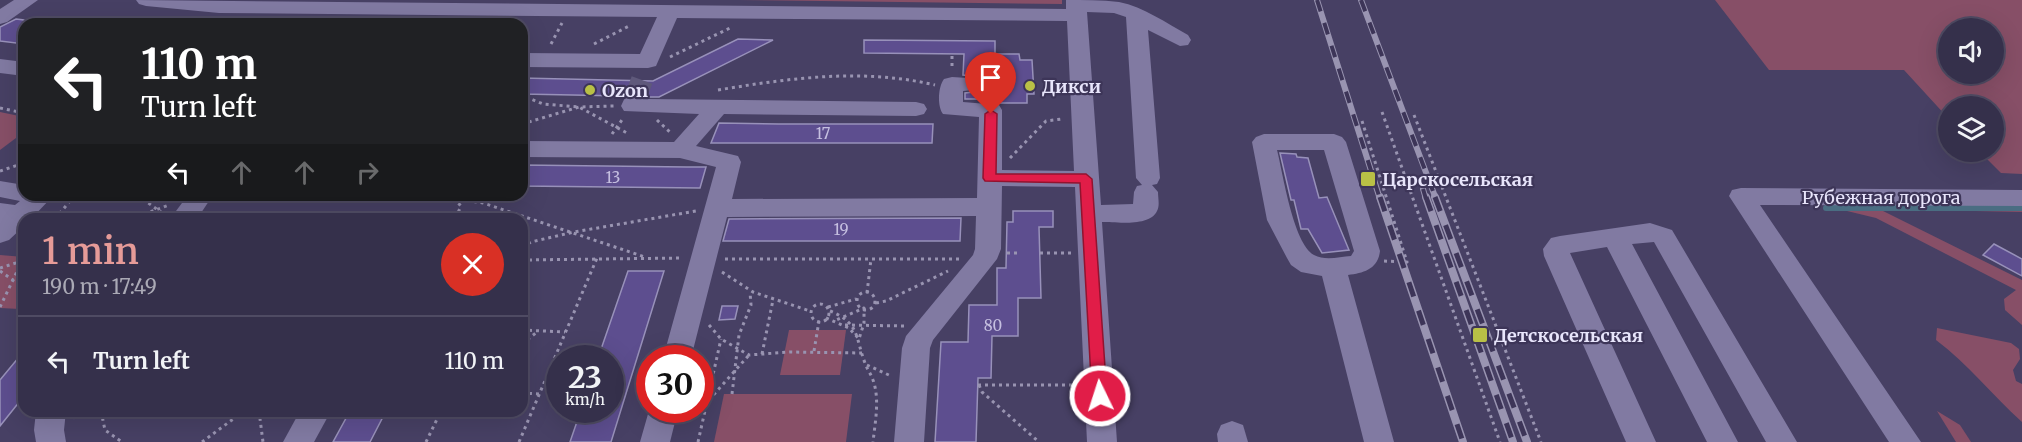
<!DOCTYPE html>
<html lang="en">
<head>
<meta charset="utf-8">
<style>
	:root { --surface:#35304b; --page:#403c55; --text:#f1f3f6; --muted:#aaa9b5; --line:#4f4b63; --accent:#e69b98 }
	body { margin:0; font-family:Merriweather,serif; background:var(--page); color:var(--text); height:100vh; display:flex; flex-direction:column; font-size:22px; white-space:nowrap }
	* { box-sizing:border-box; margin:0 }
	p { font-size:20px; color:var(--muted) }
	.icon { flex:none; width:33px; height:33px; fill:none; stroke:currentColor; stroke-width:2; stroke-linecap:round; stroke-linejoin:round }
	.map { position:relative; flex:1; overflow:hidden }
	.panel { position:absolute; left:18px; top:213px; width:510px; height:204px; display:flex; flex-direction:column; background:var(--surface); border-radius:18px; box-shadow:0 6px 24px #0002,0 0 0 2px var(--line) }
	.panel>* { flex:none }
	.hud { position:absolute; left:18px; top:18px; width:510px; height:183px; border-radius:18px; box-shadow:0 6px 24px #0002,0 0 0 2px var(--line); background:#202124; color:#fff; overflow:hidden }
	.controls { position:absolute; left:1938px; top:18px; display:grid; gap:12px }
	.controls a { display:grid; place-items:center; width:66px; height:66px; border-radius:50%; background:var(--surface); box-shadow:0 6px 24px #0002,0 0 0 2px var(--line); font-size:30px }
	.speed { position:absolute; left:546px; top:345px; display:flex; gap:12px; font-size:30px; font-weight:700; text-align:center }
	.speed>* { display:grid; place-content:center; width:78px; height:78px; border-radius:50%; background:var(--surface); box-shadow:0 6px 24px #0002,0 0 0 2px var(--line); line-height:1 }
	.speed small { font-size:15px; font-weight:400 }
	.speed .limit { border:9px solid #d22; background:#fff; color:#111 }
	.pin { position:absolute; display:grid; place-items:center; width:51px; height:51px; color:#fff; margin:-62px -26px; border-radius:50% 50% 50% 0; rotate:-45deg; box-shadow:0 0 6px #0007 }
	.pin .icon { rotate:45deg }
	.me { position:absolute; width:66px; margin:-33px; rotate:356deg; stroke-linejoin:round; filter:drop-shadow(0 0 4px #0008) }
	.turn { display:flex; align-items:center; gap:21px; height:126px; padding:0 24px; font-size:27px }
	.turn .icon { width:78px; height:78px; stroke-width:2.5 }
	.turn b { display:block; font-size:42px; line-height:51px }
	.lanes { display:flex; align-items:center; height:57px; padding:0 24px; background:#0003; justify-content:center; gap:30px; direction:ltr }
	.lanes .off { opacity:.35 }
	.round { display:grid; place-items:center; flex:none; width:63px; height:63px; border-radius:32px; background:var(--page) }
	.overview { display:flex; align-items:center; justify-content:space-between; height:102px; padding:0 24px }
	h1 { font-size:36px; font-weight:600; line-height:45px; color:var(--accent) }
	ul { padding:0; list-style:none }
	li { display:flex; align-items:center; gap:18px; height:90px; padding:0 24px; border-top:2px solid var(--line) }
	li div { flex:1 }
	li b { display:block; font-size:22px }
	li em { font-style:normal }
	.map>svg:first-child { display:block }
	.green { fill:#874f67; fill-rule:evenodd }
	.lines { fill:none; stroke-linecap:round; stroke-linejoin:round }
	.stream { stroke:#4a6d82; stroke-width:6 }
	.building { fill:#5d4e8f; stroke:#9891ba; stroke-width:1.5 }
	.minor-tunnel { stroke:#5f597b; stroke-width:22; stroke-dasharray:22 11; stroke-linecap:butt }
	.path { stroke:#9994b1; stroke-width:3; stroke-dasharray:3 4; stroke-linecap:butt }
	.minor { fill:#817aa2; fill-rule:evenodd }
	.rail-far1-casing { stroke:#9994b1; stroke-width:6 }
	.rail-casing { stroke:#9994b1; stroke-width:8 }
	.rail-far1 { stroke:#3d3558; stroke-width:4; stroke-dasharray:12; stroke-linecap:butt }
	.rail { stroke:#3d3558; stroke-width:5; stroke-dasharray:15; stroke-linecap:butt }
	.route { fill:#e11d48; stroke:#92132f; stroke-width:1.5 }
	.poi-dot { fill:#b9c046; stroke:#3d3558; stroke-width:2 }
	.labels { text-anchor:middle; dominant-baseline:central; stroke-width:4.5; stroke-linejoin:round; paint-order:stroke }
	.number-label { font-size:15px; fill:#c5bfe0 }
	.poi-label { font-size:18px; font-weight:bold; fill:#e8e5fb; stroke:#3d3558; text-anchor:start }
	.street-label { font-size:18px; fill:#e8e5fb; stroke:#3d3558 }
</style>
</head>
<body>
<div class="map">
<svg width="2022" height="442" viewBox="0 0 2022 442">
	<rect width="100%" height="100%" fill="#474064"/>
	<g class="green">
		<polygon points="738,0 1062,0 1062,4"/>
		<path d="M1715,0H2022V174L2001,173L1980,152H1994V106H1948V118L1904,70H1769ZM1994,28V74H1948V28Z"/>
		<polygon points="0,112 24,117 24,132 0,150"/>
		<polygon points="2022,199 2022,212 1879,209 2022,280 2022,325 2005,310 2004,299 2016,290 1876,218 1847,211 1834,201"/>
		<polygon points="0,255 24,257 24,305 20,309 0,308"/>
		<path d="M1937,328L2011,343L2019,349L2020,359L2013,370L2016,381L2022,384V422C1992,395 1969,365 1936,340Z"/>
		<polygon points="789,330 846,330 840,375 780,375"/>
		<polygon points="724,394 852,394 846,442 714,442"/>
		<polygon points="1937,411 1960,425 1971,442 1956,442"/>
	</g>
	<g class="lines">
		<polyline class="stream" points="1826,208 2022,208"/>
	</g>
	<g class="building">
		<polygon points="16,19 24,20 24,44 0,41 0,27"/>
		<polygon points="738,39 773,40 659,97 649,97 646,90 637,87 627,89 623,96 522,94 522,78 653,81"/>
		<polygon points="864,40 995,41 995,54 1019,54 1020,60 1032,60 1034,94 1027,94 1027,103 1000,103 998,99 965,99 965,93 983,91 988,83 983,77 963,75 964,54 864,53"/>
		<polygon points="719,123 779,124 933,124 932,143 711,143"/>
		<polygon points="1280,153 1296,154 1297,157 1308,158 1319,198 1327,197 1349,250 1322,253 1308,229 1301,229 1294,200 1291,200"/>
		<polygon points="522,165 687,167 706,167 700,188 522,186"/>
		<polygon points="1013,211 1053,211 1053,227 1039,227 1041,298 1018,298 1018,336 992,336 991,378 978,378 976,442 935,442 941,342 968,342 969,305 997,305 997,268 1006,268 1007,222 1013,222"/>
		<polygon points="961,218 960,241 723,241 729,219"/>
		<polygon points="1994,244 2022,259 2022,276 1983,255"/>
		<polygon points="628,271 664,271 611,442 570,442 581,410 610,410 610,358 598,358"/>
		<polygon points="722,306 738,306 735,319 719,320"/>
		<polygon points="24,351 24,396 0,426 0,380"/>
		<polygon points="350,411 386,411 370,442 333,442"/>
	</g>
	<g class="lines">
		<polyline class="minor-tunnel" points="636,96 642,80"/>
		<g class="path">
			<polyline points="551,44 562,23"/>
			<polyline points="594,44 631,25"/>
			<polyline points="952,56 952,70"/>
			<polyline points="670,57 732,27"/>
			<path d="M718,90C791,78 862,68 935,85"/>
			<polyline points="526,97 543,104 579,107 627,133"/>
			<polyline points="522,107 528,94"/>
			<polyline points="0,108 24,113"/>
			<polyline points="1382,112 1500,442"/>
			<polyline points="1414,115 1541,442"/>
			<polyline points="657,120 672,134"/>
			<polyline points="1362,121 1407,262 1384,261"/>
			<polyline points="522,124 579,107 614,106"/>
			<polyline points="612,134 624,117"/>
			<polyline points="1010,158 1046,121 1062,119"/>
			<polyline points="0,171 24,163"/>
			<polyline points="137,195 165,215"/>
			<polyline points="440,195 453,198 461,206 455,219"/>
			<polyline points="453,198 483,203 645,257"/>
			<polyline points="55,219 75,195"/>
			<polyline points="131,219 169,205"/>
			<polyline points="522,247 531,242 574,232 696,211"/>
			<polyline points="1007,253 1017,253"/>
			<polyline points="1040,253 1071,253"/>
			<polyline points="725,259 959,259"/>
			<polyline points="522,260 683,258"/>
			<polyline points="0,268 22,261"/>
			<polyline points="0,271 13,280 24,276"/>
			<polyline points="722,272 753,292 810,311"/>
			<circle cx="866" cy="301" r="9"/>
			<polyline points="867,293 871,259"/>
			<polyline points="876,303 886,301 948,271"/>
			<circle cx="820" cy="313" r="9"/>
			<polyline points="0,307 24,257"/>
			<polyline points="828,307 856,299"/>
			<path d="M830,311C860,323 855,337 865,363C867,369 871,374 873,380C880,399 875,423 873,442"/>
			<polyline points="826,318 849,328 859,339 864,323 864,308 834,321"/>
			<polyline points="709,325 721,339 749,355 790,352 862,353"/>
			<polyline points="845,325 905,326"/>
			<polyline points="522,330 565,332"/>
			<polyline points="522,344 537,332"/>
			<polyline points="814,351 819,321"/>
			<polyline points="762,354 773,300"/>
			<polyline points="867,365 891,376"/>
			<polyline points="978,385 1078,385"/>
			<polyline points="979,385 982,392 1039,442"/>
			<polyline points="522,393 540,394"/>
			<polyline points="732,394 739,335 751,305 750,292"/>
			<polyline points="709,400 749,355"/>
			<polyline points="101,411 105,430 122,442"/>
			<polyline points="259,411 263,442"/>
			<polyline points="73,418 81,411"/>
			<polyline points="202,442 244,411"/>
			<polyline points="426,442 441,411"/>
			<polyline points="519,442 597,258"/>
			<polyline points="698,442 721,339"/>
		</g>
		<g class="minor">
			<polygon points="14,0 38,0 7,22 0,24 0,9"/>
			<path d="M136,0L1066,9V0C1083,0 1102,0 1119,2C1144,7 1166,23 1188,35L1191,40L1188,45L1180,46L1148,30L1160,178L1157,184L1152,185L1158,192C1158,198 1160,206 1157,211C1150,227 1116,222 1102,222L1117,442H1087L1075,187L1002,186L1001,249L997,259L933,340L930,348L924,442H894L902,348L906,336L973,255L975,249L976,216L727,217L691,358H663L716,167L680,158L522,157V141L674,142L699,114L624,111L621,106L628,91L636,89L644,91L647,96L646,99L916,102L924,104L927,109L924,114L916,116L724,114L696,146L738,156L741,162L732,199L977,198L979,117L943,114C937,106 938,87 944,79L952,77L983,79L986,84L983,89L963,91V102L999,105L1002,110V170L1074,171L1067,21L677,18L656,66L648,68L522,67V53L640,54L657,17L219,13L146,6L139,4ZM1087,12L1114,13L1126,17L1136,178L1142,185L1137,186L1134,192L1133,204L1101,205Z"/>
			<polygon points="0,59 24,62 24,76 0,73"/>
			<path d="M1264,134H1334L1342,137L1346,142L1380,251C1378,269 1364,273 1348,275L1394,442H1364L1322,276L1301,272L1291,265L1287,258L1267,220L1252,142L1256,137ZM1277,150H1324L1354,251L1351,256C1339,257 1325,261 1314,255C1293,243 1283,173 1277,150Z"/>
			<polygon points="0,181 24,185 24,195 53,196 31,219 24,219 24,226 9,240 0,243 0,203 15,205 20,201 0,197"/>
			<polygon points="1741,188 2022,190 2022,206 1760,205 1921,442 1889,442 1729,196 1732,190"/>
			<polygon points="188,195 213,195 197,219 170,219"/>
			<polygon points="1650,223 1672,230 1797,442 1766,442 1654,242 1632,244 1738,442 1707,442 1607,247 1570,253 1656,442 1626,442 1544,256 1543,249 1551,238 1560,236"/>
			<polygon points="650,407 650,410 678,410 670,442 640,442"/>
			<polygon points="36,411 66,411 64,430 66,442 36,442 34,430"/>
			<polygon points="300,411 331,411 314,442 283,442"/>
			<polygon points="1232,421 1243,425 1248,442 1218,442 1217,434 1221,425"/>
		</g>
		<defs>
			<g id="rail-far1">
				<polyline points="1317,0 1380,199"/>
				<polyline points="1361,0 1436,199"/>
				<polyline points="1423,189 1426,199"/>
			</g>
			<g id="rail">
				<polyline points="1380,197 1463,442"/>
				<polyline points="1426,197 1513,442"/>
				<polyline points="1435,197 1527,442"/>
			</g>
		</defs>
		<use href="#rail-far1" class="rail-far1-casing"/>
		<use href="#rail" class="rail-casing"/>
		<use href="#rail-far1" class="rail-far1"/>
		<use href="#rail" class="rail"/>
	</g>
	<polygon class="route" points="991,110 997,114 996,174 1086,174 1092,179 1107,396 1105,401 1100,403 1094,401 1092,396 1080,183 985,181 983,178 985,114"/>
	<g class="poi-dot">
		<circle cx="1030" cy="86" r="6"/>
		<circle cx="590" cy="90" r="6"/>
		<rect x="1360" y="171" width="16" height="16" rx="3"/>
		<rect x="1472" y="327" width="16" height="16" rx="3"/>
	</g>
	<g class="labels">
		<g class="number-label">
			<text x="823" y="133">17</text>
			<text x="613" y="177">13</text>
			<text x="841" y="229">19</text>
			<text x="993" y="325">80</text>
		</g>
		<g class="poi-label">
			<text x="1042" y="86">Дикси</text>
			<text x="602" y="90">Ozon</text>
			<text x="1382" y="179">Царскосельская</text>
			<text x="1494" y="335">Детскосельская</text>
		</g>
		<g class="street-label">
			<text x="1881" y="197">Рубежная дорога</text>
		</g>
	</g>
</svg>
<div class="controls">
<a><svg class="icon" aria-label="sound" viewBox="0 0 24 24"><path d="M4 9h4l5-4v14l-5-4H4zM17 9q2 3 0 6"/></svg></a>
<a><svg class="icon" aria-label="layers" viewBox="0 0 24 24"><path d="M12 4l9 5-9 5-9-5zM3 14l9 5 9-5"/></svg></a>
</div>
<div class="speed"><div>23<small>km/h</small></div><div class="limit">30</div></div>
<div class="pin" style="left:991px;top:114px;background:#d93025"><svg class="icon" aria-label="arrive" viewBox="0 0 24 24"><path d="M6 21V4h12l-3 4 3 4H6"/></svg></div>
<svg class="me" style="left:1100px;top:396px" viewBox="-20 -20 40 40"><circle r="17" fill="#e11d48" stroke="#fff" stroke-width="3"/><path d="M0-11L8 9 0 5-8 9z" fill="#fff"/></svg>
<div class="hud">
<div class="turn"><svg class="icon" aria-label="left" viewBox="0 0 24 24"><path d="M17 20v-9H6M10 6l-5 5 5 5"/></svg><div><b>110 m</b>Turn left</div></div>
<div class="lanes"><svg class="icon" aria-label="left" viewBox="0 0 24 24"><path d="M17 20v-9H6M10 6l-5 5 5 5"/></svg><svg class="icon off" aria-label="ahead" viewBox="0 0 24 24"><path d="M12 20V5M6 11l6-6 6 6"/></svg><svg class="icon off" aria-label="ahead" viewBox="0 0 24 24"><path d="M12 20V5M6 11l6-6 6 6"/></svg><svg class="icon off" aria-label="right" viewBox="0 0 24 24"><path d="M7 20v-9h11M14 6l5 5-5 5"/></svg></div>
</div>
<section class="panel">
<div class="overview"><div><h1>1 min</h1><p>190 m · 17:49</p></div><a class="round" style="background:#d93025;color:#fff"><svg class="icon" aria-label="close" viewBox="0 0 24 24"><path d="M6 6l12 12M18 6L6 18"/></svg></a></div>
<ul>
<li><svg class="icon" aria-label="left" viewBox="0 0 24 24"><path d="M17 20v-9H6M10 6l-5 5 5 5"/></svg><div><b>Turn left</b></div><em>110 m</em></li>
</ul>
</section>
</div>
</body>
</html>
